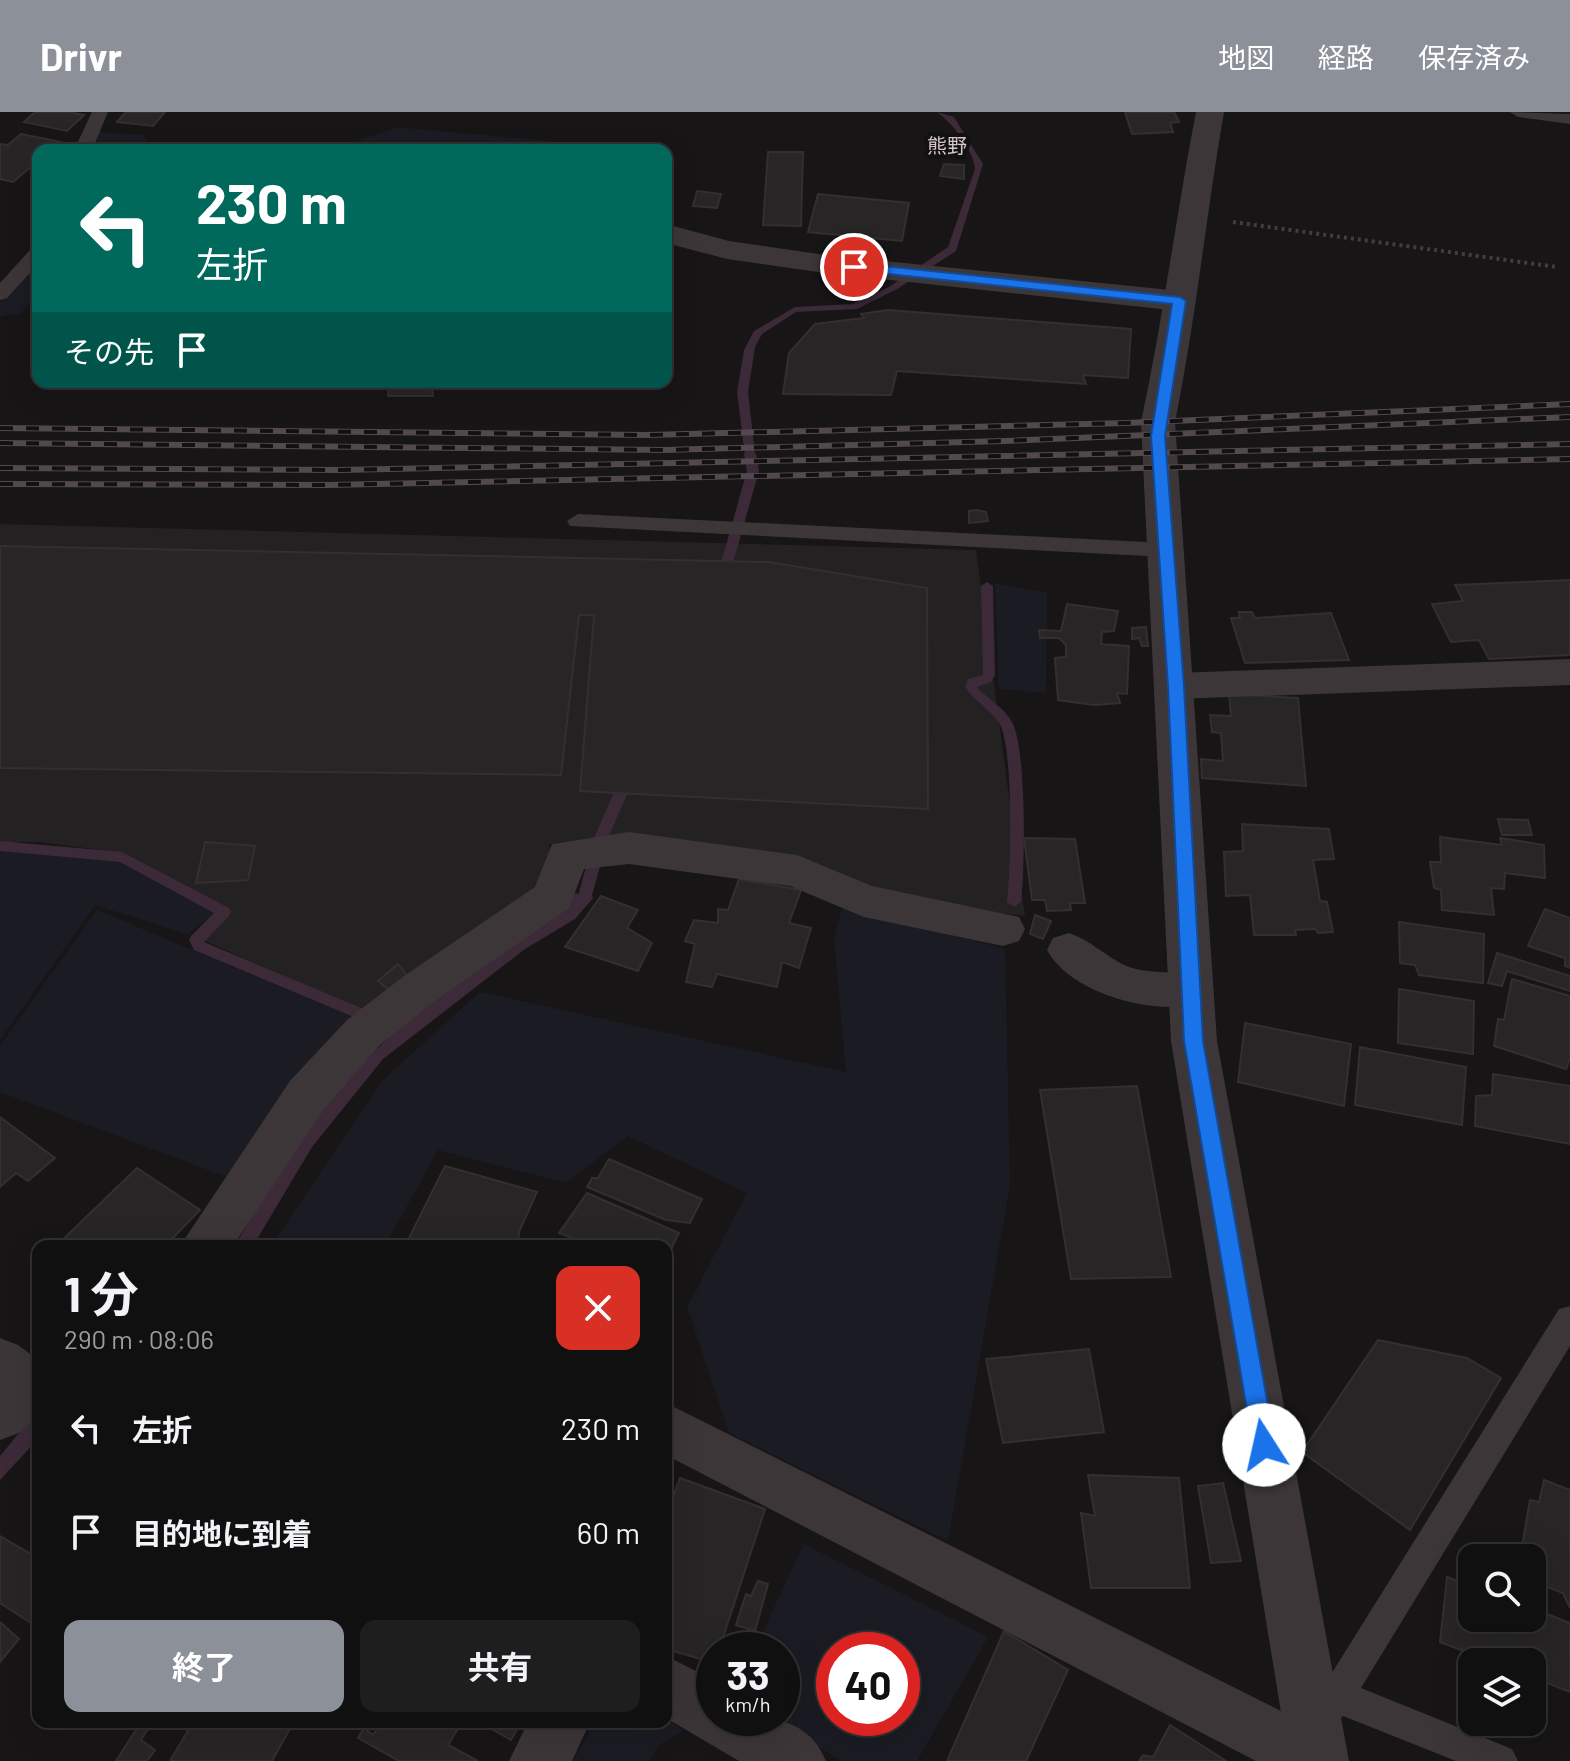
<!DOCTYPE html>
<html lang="ja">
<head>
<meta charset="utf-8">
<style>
	:root { --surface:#111010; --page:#1e1e1e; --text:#f1f3f6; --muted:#9c9d9f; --line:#303030; --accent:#8c9099 }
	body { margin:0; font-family:Barlow,"Noto Sans JP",sans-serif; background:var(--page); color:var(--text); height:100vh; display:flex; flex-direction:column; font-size:30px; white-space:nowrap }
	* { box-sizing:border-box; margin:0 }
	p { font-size:26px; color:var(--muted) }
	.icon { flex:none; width:44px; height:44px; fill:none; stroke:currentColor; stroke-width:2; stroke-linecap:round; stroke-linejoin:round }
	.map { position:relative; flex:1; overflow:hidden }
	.panel { position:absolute; left:32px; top:1128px; width:640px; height:488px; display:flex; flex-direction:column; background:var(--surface); border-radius:16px; box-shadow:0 8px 32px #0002,0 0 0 2px var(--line) }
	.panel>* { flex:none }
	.banner { position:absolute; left:32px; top:32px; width:640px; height:244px; border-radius:16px; box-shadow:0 8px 32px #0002,0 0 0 2px var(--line); background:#00695c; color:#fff; overflow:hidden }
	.fabs { position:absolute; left:1458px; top:1432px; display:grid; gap:16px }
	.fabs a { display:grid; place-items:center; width:88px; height:88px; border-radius:16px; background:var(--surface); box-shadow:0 8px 32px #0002,0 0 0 2px var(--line); font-size:40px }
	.speed { position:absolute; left:696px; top:1520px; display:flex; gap:16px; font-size:40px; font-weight:700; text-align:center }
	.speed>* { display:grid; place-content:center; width:104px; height:104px; border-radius:50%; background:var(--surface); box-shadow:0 8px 32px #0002,0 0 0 2px var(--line); line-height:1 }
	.speed small { font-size:20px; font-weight:400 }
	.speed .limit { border:12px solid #d22; background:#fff; color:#111 }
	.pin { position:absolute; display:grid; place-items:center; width:68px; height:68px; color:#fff; margin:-34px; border:4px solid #fff; border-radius:50%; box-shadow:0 2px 8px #0007 }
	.me { position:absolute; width:88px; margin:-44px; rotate:350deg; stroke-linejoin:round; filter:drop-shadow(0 0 6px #0008) }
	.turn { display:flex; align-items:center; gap:28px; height:168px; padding:0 32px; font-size:36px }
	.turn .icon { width:104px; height:104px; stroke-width:2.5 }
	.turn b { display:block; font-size:56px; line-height:68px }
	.then { display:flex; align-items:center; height:76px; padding:0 32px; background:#0003; gap:16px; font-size:30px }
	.round { display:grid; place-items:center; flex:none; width:84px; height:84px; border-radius:16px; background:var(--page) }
	.summary { display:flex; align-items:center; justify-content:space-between; height:136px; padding:0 32px }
	h1 { font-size:48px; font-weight:700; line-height:60px }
	.cta { display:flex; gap:16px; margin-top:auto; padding:16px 32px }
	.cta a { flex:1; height:92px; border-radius:16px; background:var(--accent); color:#fff; font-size:32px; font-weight:700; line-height:92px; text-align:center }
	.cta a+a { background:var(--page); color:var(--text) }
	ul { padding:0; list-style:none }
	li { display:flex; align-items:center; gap:24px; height:104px; padding:0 32px }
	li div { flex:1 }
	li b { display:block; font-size:30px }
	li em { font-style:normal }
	header { display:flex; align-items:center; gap:48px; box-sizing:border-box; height:112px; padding:0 40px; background:var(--accent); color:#fff }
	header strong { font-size:38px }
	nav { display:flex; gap:44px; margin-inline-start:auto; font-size:28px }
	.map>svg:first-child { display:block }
	.built { fill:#242122 }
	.green { fill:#1b1c23; fill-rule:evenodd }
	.water { fill:#3c2a39 }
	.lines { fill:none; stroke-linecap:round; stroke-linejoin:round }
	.stream { fill:#3c2a39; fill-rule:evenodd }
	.building { fill:#282526; stroke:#332f30; stroke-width:2 }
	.path { stroke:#443c40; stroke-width:4; stroke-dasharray:3 4; stroke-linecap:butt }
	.service { fill:#3d3639; fill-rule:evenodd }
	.minor { fill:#3d3639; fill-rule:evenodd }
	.tertiary { fill:#3d3639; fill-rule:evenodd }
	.rail-casing { stroke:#52494d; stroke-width:6 }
	.rail { stroke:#121011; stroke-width:4; stroke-dasharray:13; stroke-linecap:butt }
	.route { fill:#1a73e8; stroke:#114b97; stroke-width:2 }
	.labels { text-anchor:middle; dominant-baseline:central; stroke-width:8; stroke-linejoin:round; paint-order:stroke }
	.far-neighbourhood-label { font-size:20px; fill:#d4c7ce; stroke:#121011 }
</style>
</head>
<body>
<header>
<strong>Drivr</strong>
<nav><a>地図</a><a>経路</a><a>保存済み</a></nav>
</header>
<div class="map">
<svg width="1570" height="1649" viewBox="0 0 1570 1649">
	<rect width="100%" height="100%" fill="#171516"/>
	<polygon class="built" points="0,412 976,438 1025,804 893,789 621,722 549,732 552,760 536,787 366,900 203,828 228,798 124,741 39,730 0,730"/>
	<g class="green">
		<polygon points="397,15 635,37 332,38"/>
		<polygon points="99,20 144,23 148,34 145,38 91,38"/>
		<polygon points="38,148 38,182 20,202 0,204 0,190"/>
		<polygon points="995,471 1047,481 1046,581 999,577"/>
		<polygon points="0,738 119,749 215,801 187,822 95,793 0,928"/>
		<polygon points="843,794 1005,837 1010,1072 948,1429 729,1321 687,1195 747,1081 628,1024 566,1071 438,1038 385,1134 271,1134 383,968 480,880 846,960 834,826"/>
		<polygon points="97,798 359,907 232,1067 0,980 0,934"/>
		<path d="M804,1432L988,1525L917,1649H842L767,1606H782V1538H754ZM834,1538H902V1606H834Z"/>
		<polygon points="666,1606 683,1618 658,1634 650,1649 573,1649 595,1610 666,1610"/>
	</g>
	<g class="water">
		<path d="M937,0L954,5L983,52L956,139L899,176L857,197L796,200L762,222L755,235L748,280L757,359L747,360L737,280L744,238L754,219L795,195L853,192L889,175L948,135L975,57C973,37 952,11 937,0Z"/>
		<path d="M574,781L594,785L575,807L525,837L383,947L312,1035L253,1134H235C265,1081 293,1026 334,980C403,904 492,844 574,781Z"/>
		<polygon points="38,1298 38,1327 0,1368 0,1344"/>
	</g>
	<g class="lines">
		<g class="stream">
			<polygon points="750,339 756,342 759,359 729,465 723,469 717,465 747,359 744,342"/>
			<path d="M987,470L993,474L995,563L991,570L977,575C988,588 1004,595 1012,610C1027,638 1025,756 1021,790L1014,795L1007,790C1011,760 1014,633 999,611C990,597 974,589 965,575L968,567L983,563L981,474Z"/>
			<polygon points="628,659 635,664 608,726 591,787 579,798 569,798 567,794 578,784 594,726 621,664"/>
			<polygon points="0,729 122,740 229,796 231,800 229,804 204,830 371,900 373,904 371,908 361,908 194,838 189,828 191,824 214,801 120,750 0,739"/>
		</g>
	</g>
	<g class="building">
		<polygon points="35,0 68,0 84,3 67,19 24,10"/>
		<polygon points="126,0 165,0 153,14 117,10"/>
		<polygon points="1125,0 1174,0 1179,10 1170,11 1173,20 1132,22"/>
		<polygon points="21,22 61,30 51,38 38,38 38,49 13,70 0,67 0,32 8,33"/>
		<polygon points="768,40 803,40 801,114 763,113"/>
		<polygon points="944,52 964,53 964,67 940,64"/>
		<polygon points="697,79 721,82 717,96 693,94"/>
		<polygon points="818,82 909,91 902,129 808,120"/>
		<polygon points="888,198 1131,217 1128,266 1083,263 1086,272 897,259 891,283 783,282 789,241 815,212 864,206 861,202"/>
		<polygon points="389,273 432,273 433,284 388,284"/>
		<polygon points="977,398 986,400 988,409 969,411 969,399"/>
		<polygon points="0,434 769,450 927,476 928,697 580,679 594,503 579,503 561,663 0,656"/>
		<polygon points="1570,468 1570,543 1489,547 1479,528 1451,530 1432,492 1463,489 1455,473"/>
		<polygon points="1067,492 1118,499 1114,519 1102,520 1101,532 1129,534 1127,582 1117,581 1120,591 1094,593 1058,588 1055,546 1066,545 1066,533 1059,526 1040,526 1039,518 1061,519"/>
		<polygon points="1239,500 1252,500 1255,506 1331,501 1349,548 1245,551 1231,506 1240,506"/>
		<polygon points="1146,515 1148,534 1142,534 1139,526 1132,527 1132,516"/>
		<polygon points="1229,582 1298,586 1306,674 1202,666 1201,647 1223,649 1221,621 1212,620 1210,603 1231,604"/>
		<polygon points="1498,707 1528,708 1532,723 1502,723"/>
		<polygon points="1242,712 1329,717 1334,747 1313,748 1320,789 1327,790 1333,820 1318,821 1315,817 1295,818 1296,823 1254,823 1250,783 1226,784 1224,740 1243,739"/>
		<polygon points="1440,725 1502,733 1500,726 1544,733 1545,766 1505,761 1504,777 1491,776 1494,803 1442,798 1441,778 1434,776 1430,750 1441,750"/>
		<polygon points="1024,726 1075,727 1085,791 1070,791 1071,798 1047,799 1045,788 1032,788"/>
		<polygon points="205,730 255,734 248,768 196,771"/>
		<polygon points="739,767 801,778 789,811 811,816 799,856 782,850 777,875 717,862 712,875 686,870 695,832 685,829 694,808 718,811 718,797 728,798"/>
		<polygon points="601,784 638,798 627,816 652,831 638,859 565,835"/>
		<polygon points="1545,797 1570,806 1570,856 1565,854 1565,846 1528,834"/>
		<polygon points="1035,803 1051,809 1043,827 1030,822"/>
		<polygon points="1399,810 1484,822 1483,871 1419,863 1415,853 1400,851"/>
		<polygon points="1497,841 1570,864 1570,879 1507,859 1502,874 1488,871"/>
		<polygon points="398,852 409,866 391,880 378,869"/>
		<polygon points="1512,867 1570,884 1570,946 1566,957 1494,934 1498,907 1504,908"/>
		<polygon points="1399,877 1474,889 1473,942 1398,931"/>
		<polygon points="1245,911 1351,932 1344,994 1238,970"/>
		<polygon points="1360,935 1466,955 1462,1013 1355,993"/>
		<polygon points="1493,962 1570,974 1570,1032 1475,1014 1476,984 1492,983"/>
		<polygon points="1137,974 1171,1165 1071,1167 1040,978"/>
		<polygon points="0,1005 55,1046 28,1069 16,1061 0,1075"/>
		<polygon points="609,1047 702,1087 690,1111 666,1108 587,1075 592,1066 598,1066"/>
		<polygon points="445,1054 537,1080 519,1120 518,1134 405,1134"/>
		<polygon points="137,1056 200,1098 165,1134 56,1134"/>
		<polygon points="587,1081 679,1121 666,1147 666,1134 593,1134 559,1121"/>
		<polygon points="1378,1228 1467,1246 1501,1266 1410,1418 1302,1340"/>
		<polygon points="1089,1237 1104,1320 1003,1331 986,1247"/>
		<polygon points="1088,1363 1179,1366 1190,1476 1091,1476 1081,1401 1095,1404"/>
		<polygon points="680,1366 765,1397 719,1538 714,1538 714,1551 666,1537 666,1404"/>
		<polygon points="1544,1368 1570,1378 1570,1496 1563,1481 1532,1469 1532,1446 1520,1446 1530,1388 1539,1390"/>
		<polygon points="1223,1371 1241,1449 1211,1451 1198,1374"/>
		<polygon points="0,1424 38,1446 38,1502 31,1511 0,1491"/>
		<polygon points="1447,1465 1472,1474 1472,1506 1532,1506 1532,1496 1570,1511 1570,1580 1532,1565 1532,1550 1493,1550 1440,1530"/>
		<polygon points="758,1469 768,1472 755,1519 736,1513 746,1482 751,1484"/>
		<polygon points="0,1510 19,1527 0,1550"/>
		<polygon points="1004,1519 1068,1558 1026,1649 947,1649"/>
		<polygon points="141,1610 152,1610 141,1628 155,1638 147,1649 116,1649"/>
		<polygon points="193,1610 281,1610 291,1615 272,1649 170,1649"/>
		<polygon points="382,1610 462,1610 448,1633 478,1649 399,1649 358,1626 364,1616 373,1623"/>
		<polygon points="479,1610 521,1610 511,1628"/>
		<polygon points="1170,1613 1226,1649 1139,1649 1143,1643 1153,1645"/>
	</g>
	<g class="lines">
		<polyline class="path" points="1233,110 1557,155"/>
		<g class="service">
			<polygon points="92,0 108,0 92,38 74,38"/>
			<polygon points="1510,0 1570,2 1570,12 1518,5"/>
			<polygon points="38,135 38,152 7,186 0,188 0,171 31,137"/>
			<polygon points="578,402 1166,431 1177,438 1166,445 570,414 567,409"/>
			<polygon points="1570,1194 1570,1234 1361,1576 1512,1637 1518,1649 1456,1649 1343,1604 1327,1621 1315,1626 1303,1621 1298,1609 1303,1597 1325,1572 1559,1197"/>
		</g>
		<g class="minor">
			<polygon points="666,112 729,129 825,143 1180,179 1191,182 1196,189 1191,196 1180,199 825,161 727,147 666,131"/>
			<polygon points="1570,547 1570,573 1176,587 1162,584 1156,574 1162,564 1176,561"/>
			<polygon points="629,720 797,743 872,774 1019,805 1025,817 1019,829 1003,834 864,805 790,774 629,752 584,757 569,796 436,888 379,934 324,997 233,1134 180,1134 290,969 347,908 404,864 535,775 552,732"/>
			<path d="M1069,821C1090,828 1104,843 1124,853C1148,864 1180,857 1206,866L1213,878L1206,890C1160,906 1071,883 1047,838L1053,826Z"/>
			<polygon points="0,1226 18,1233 38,1248 38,1305 19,1321 0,1328"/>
			<polygon points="666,1291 1313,1615 1322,1636 1316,1649 1256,1649 666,1343"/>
			<path d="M666,1544L714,1568V1606C760,1606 805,1599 826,1649H739L666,1606Z"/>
			<polygon points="528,1610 590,1610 572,1649 509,1649"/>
		</g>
		<path class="tertiary" d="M1196,0H1224C1206,103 1196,207 1175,310L1217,929L1349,1649H1289L1171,929L1141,310C1163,208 1176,103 1196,0Z"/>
		<defs>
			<g id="rail">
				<polyline points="0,316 648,323 1126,311 1570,292"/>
				<polyline points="0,331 663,338 1004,329 1570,305"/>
				<polyline points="0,356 341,358 1570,332"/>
				<polyline points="0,372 328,373 1570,347"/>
			</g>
		</defs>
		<use href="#rail" class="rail-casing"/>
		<use href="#rail" class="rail"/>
	</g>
	<polygon class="route" points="854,151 1180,185 1186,189 1165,324 1184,574 1203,929 1275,1333 1272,1340 1264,1343 1256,1340 1253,1333 1184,929 1168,574 1151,324 1172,192 850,158 850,152"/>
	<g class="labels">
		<g class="far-neighbourhood-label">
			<text x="947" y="33">熊野</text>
		</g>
	</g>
</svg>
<div class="fabs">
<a><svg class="icon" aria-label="search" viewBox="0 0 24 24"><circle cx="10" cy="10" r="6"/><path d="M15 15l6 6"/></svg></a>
<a><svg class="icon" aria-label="layers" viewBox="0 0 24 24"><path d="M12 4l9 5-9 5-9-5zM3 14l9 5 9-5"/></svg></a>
</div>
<div class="speed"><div>33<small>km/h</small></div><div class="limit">40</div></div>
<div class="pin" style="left:854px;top:155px;background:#d93025"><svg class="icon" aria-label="arrive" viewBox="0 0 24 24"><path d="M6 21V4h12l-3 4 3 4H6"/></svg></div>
<svg class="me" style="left:1264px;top:1333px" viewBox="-20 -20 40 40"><circle r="19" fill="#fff"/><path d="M0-13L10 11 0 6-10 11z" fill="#1a73e8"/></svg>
<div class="banner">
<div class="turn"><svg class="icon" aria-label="left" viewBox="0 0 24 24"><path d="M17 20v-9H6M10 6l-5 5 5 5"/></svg><div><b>230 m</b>左折</div></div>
<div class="then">その先<svg class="icon" aria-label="arrive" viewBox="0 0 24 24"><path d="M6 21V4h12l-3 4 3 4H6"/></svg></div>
</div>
<section class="panel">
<div class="summary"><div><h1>1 分</h1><p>290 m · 08:06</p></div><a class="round" style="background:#d93025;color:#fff"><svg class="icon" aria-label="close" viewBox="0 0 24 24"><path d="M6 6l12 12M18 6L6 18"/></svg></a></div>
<ul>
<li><svg class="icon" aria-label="left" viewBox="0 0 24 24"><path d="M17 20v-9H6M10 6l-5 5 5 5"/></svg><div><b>左折</b></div><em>230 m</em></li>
<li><svg class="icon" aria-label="arrive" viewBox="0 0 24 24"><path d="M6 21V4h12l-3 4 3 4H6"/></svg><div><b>目的地に到着</b></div><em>60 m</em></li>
</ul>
<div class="cta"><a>終了</a><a>共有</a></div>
</section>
</div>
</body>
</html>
